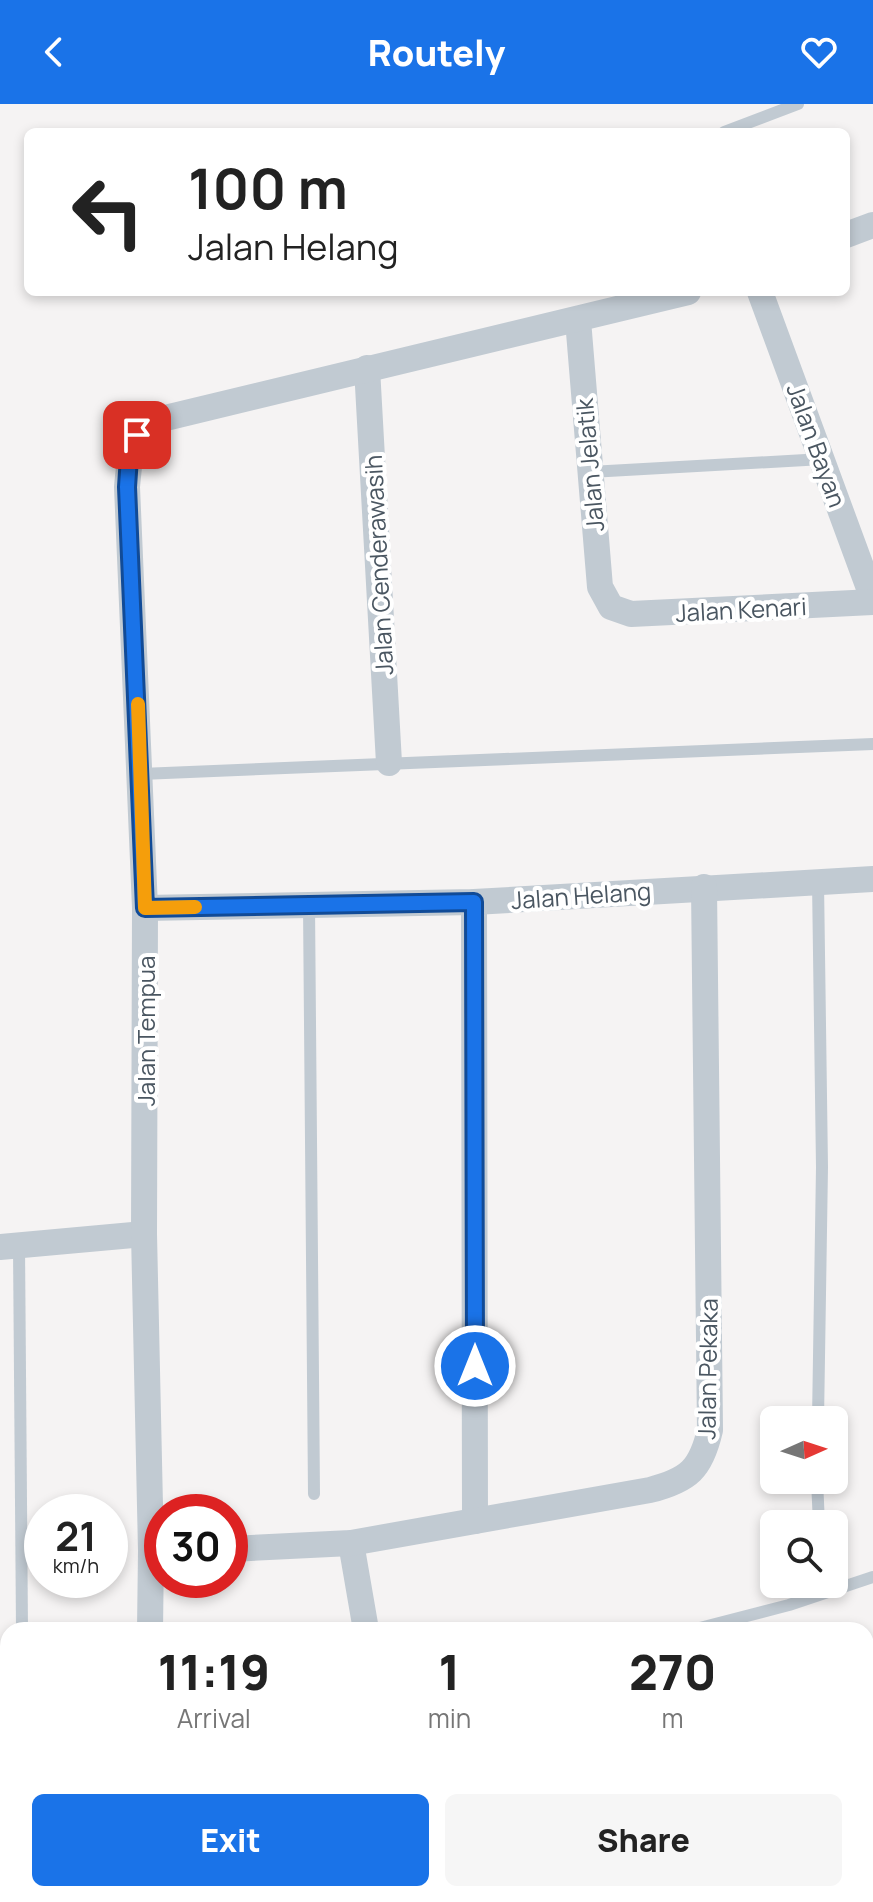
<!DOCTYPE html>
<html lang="en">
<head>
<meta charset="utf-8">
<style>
	:root { --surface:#fff; --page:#f6f6f6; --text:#222; --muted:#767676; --accent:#1a73e8 }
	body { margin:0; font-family:Manrope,sans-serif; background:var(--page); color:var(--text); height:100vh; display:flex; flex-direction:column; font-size:30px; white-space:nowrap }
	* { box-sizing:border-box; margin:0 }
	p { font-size:26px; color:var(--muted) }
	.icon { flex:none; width:44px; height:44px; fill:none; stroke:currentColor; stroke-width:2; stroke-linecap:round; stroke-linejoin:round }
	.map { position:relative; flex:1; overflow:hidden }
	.side { position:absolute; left:0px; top:1518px; width:874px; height:280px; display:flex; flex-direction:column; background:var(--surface); border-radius:24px 24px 0 0; box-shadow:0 4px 12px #0003 }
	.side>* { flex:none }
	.hud { position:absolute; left:24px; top:24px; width:826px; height:168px; border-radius:12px; box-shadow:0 4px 12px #0003; background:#fff; color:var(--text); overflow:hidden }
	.needle { width:52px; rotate:87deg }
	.controls { position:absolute; left:760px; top:1302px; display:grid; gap:16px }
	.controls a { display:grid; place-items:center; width:88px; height:88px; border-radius:12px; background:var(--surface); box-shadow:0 4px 12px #0003; font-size:40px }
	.speed { position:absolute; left:24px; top:1390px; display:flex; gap:16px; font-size:40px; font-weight:700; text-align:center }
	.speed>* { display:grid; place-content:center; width:104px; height:104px; border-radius:50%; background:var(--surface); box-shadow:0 4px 12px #0003; line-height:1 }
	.speed small { font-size:20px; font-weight:400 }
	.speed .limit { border:12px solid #d22; background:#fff; color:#111 }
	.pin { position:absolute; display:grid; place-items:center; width:68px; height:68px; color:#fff; margin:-34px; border-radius:16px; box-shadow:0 4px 12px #0006 }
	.me { position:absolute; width:88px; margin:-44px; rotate:0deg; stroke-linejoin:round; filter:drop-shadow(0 0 6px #0008) }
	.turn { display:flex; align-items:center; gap:28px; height:168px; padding:0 32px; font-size:36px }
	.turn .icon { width:104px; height:104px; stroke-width:2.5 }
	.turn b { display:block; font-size:56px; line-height:68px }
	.eta { display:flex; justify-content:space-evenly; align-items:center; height:136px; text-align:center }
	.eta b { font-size:48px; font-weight:800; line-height:56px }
	.button { display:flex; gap:16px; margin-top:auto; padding:16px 32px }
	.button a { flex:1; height:92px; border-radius:12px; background:var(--accent); color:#fff; font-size:32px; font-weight:800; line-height:92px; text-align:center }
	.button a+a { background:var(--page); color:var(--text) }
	header { display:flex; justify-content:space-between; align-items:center; height:104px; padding:0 32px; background:var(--accent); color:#fff; font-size:36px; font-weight:800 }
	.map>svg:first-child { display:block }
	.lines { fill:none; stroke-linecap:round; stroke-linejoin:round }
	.highway-casing { stroke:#7690ad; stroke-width:47 }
	.lane { stroke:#c1cad2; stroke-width:12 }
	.street { stroke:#c1cad2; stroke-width:26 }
	.highway { stroke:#8ba5c1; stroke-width:44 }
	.route-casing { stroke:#114b97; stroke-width:20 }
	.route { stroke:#1a73e8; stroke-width:14 }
	.slow { stroke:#f59e0b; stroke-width:14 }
	.labels { text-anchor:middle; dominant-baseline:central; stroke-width:8; stroke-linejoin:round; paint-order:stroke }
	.street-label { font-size:24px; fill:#4a5661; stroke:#fff }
</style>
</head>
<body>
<header><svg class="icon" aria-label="back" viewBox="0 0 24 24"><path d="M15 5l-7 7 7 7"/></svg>Routely<svg class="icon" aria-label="heart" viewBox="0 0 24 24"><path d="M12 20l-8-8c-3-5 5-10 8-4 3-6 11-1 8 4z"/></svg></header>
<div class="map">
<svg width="873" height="1798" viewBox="0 0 873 1798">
	<rect width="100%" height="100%" fill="#f5f3f3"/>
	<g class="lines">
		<defs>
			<g id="highway">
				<polyline points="866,1709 873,1707"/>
				<polyline points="866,1757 873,1754"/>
				<polyline points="567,1798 596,1790"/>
				<polyline points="742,1798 766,1790"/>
			</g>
		</defs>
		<use href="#highway" class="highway-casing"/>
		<g class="lane">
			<polyline points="724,28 798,0"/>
			<polyline points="590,368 823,355"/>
			<polyline points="141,670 873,640"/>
			<polyline points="818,778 822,1063 818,1316"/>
			<polyline points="309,801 314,1390"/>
			<polyline points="19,1142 22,1526"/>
			<polyline points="817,1376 819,1420"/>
			<polyline points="692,1526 789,1501 873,1473"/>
		</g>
		<g class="street">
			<polyline points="846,131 873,121"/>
			<polyline points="760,188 873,495"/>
			<polyline points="578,216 600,483 611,503 631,510 873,498"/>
			<polyline points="367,264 389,659"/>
			<polyline points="474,798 475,1417"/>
			<polyline points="145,804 474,798 873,775"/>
			<polyline points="0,1143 144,1130"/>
			<polyline points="351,1439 366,1526"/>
			<path d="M230,1445L351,1439L650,1386C689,1376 701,1365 710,1326L704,783"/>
			<path d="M150,1526L151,1447L144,1130L145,804L127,383C130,352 129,338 153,317L688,188"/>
			<polyline points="866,1623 873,1621"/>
			<polyline points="149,1790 149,1798"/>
			<polyline points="709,1790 712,1798"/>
			<polyline points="0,1795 33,1790"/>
		</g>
		<use href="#highway" class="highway"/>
	</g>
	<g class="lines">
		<defs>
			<polyline id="route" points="137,331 129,353 127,383 145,804 474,798 475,1262"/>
		</defs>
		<use href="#route" class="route-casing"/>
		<use href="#route" class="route"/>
		<polyline class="slow" points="138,600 145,804 195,803"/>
	</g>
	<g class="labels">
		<g class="street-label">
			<text transform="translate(817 341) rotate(70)">Jalan Bayan</text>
			<text transform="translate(589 361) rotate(-95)">Jalan Jelatik</text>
			<text transform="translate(378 461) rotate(-93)">Jalan Cenderawasih</text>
			<text transform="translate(741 505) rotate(-3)">Jalan Kenari</text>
			<text transform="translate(581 791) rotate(-4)">Jalan Helang</text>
			<text transform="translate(145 927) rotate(-90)">Jalan Tempua</text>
			<text transform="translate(707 1265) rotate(-89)">Jalan Pekaka</text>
		</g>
	</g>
</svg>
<div class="controls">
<a><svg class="needle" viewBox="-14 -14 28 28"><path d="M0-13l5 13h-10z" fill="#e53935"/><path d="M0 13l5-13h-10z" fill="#767676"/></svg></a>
<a><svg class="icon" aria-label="search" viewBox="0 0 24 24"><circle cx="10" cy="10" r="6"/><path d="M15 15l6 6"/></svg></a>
</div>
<div class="speed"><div>21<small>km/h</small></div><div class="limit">30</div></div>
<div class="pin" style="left:137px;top:331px;background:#d93025"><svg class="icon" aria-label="arrive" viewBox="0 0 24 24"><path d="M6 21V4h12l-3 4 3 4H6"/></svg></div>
<svg class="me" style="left:475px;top:1262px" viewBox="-20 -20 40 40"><circle r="17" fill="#1a73e8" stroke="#fff" stroke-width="3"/><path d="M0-11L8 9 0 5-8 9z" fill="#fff"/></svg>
<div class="hud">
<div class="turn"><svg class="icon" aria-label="left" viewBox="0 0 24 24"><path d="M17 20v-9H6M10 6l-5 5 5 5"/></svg><div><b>100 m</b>Jalan Helang</div></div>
</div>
<section class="side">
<div class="eta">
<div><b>11:19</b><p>Arrival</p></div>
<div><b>1</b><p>min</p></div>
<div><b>270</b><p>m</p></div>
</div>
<div class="button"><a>Exit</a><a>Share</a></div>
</section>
</div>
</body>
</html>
